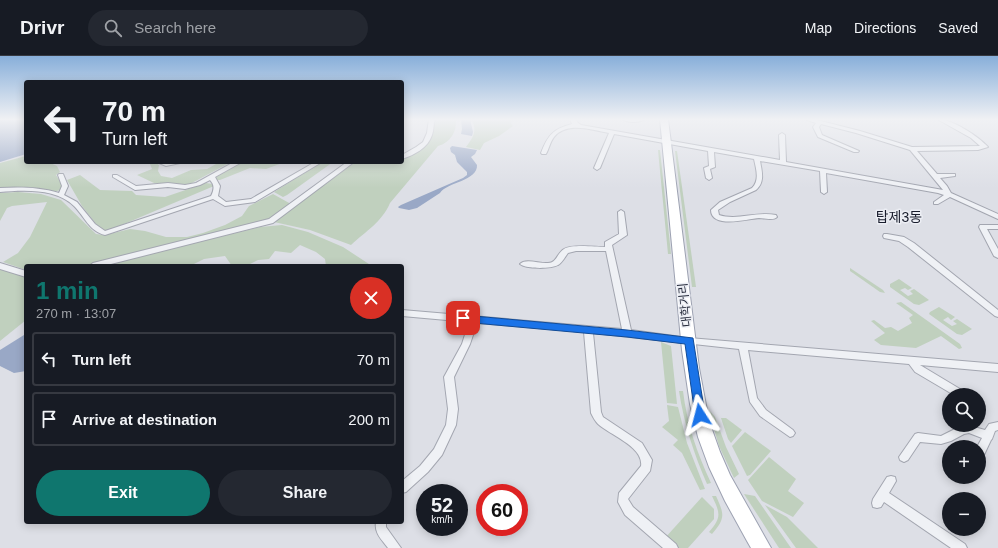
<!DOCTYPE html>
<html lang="en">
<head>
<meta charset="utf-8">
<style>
	:root { --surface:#171b24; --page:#242831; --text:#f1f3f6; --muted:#9ea1a6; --line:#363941; --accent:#0f766e }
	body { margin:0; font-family:Helvetica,"Noto Sans KR",sans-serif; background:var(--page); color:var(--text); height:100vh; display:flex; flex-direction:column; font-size:15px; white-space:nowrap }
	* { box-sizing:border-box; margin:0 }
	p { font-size:13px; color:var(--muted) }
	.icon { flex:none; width:22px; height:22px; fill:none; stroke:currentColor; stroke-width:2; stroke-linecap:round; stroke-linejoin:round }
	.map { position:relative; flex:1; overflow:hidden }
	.sheet { position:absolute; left:24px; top:208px; width:380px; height:260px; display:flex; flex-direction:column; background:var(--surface); border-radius:4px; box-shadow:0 2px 10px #0003 }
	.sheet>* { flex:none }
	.top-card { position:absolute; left:24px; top:24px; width:380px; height:84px; border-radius:4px; box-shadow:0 2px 10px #0003; background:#171b24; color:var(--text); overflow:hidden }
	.tools { position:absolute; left:942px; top:332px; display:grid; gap:8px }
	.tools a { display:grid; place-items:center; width:44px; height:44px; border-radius:50%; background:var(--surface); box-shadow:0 2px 10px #0003; font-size:20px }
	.speed { position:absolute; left:416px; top:428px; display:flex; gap:8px; font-size:20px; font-weight:700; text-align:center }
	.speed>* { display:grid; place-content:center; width:52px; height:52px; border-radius:50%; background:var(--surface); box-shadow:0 2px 10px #0003; line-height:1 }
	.speed small { font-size:10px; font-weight:400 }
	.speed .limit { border:6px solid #d22; background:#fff; color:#111 }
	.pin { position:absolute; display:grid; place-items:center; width:34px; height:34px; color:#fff; margin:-17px; border-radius:8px; box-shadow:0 2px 6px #0006 }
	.me { position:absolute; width:44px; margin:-22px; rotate:351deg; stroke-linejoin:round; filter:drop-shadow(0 0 3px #0008) }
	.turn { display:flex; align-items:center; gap:14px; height:84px; padding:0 12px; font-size:18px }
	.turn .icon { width:52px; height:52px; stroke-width:2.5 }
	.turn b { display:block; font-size:28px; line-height:34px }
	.round { display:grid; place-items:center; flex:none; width:42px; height:42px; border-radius:21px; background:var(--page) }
	.headline { display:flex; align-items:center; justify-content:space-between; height:68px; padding:0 12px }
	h1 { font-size:24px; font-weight:700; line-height:30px; color:var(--accent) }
	.action { display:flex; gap:8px; margin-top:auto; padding:8px 12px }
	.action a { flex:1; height:46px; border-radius:24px; background:var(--accent); color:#fff; font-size:16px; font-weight:700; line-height:46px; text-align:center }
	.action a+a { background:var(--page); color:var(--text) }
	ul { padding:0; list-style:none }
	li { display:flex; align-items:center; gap:12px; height:54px; margin:0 8px 6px; padding:0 4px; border:2px solid var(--line); border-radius:4px }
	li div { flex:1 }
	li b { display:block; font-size:15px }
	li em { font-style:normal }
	header { display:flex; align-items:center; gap:24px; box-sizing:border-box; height:56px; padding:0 20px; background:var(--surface); border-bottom:1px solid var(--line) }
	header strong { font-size:19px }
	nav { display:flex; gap:22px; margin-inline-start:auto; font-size:14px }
	.search { width:280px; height:36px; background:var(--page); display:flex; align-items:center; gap:10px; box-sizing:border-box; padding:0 14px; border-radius:22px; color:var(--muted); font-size:15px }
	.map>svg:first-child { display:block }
	.green { fill:#c0d0be }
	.water { fill:#99a8c6 }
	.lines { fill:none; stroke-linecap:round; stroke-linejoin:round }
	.street-casing { stroke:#a3a6b0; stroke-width:2 }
	.primary-casing { stroke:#9da2b2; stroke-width:2 }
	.street { fill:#eff1f5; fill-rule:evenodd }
	.primary { fill:#fff; fill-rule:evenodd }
	.route { fill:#1a73e8; stroke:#114b97 }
	.labels { text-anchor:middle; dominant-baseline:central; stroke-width:3; stroke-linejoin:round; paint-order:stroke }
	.street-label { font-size:12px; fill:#272c3c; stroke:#eceef4 }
	.quarter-label { font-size:14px; fill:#191d2d; stroke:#eceef4 }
</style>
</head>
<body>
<header>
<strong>Drivr</strong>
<div class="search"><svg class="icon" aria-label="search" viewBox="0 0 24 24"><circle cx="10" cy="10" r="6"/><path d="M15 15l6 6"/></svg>Search here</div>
<nav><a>Map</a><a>Directions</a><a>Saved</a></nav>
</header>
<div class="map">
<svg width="998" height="492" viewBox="0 0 998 492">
	<rect width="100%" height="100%" fill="#dddfe6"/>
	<g class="green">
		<path d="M433,63H456C457,76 450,87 438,90L390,147C382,166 366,175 351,189L310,174L274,166L355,106H402V102L424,90Z"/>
		<path d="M471,63H514L510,66L513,70L499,80L484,87L480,94L466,91C473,82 478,74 471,63Z"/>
		<polygon points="658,94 660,94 671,198 668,198"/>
		<polygon points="675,95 677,95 696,231 692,231"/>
		<polygon points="26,100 26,106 48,106 57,110 60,116 56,119 60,125 62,132 60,134 54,136 28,131 0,131 0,107"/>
		<polygon points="155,106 159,109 158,115 161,120 172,122 191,114 207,113 216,108 212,106 231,106 190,128 183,129 154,127 137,119 152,113 150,108"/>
		<polygon points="242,106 285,106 266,113 250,112 220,124 216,124 216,120"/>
		<polygon points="322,106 333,106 287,139 283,141 274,136"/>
		<polygon points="80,119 100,134 132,135 136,139 165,141 206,127 213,128 214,130 110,174 104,175 100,173 82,150 67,124"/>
		<polygon points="18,136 41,138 61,144 96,178 105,179 130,173 145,175 166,181 187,181 203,177 225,169 242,160 249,150 273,138 291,148 269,163 84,210 26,210 26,214 3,206 18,197 30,181 47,146 12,150 7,152 0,165 0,137"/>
		<polygon points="282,169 308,176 343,191 372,210 326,210 325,203 316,196 300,189 291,197 275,195 269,203 258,204 246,210 232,210 225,200 204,203 192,209 116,210 116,206 260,171"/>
		<polygon points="850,212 883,234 885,237 880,236 850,215"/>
		<polygon points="0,213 26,221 26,264 0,285"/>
		<polygon points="899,223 912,232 908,234 905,232 900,234 908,240 913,238 910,235 914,233 929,244 919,249 914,248 890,231 890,228"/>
		<polygon points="901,246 960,288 962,292 959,293 941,280 916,292 881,289 874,284 885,277 871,265 874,264 885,272 891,271 898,275 912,267 909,262 913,259 896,247"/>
		<polygon points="939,251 955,261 951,264 948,261 943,264 952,270 957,268 953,265 957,263 972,273 962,279 957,278 929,258 930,256"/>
		<polygon points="661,286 671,290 677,348 667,347"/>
		<path d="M679,335H683C687,368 697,397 711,427L707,428C694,398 684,368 679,335Z"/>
		<polygon points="667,349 678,351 687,387 705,433 700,434 682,397 673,389 678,384 662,371 669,365"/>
		<polygon points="708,353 715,361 726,391 739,418 734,422 719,390"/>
		<polygon points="721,362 726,362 742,374 731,387 728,383"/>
		<polygon points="745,376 771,395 750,419 747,420 732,390"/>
		<polygon points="769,401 796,423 788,435 804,447 793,461 762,445 748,424"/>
		<polygon points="744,438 755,440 791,492 779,492"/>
		<path d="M712,440H716C724,458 726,462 712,478L709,476C722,461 720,457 712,440Z"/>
		<polygon points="702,441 714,453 714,463 688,492 675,492 665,482"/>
		<polygon points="765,449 787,461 818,492 796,492"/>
	</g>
	<g class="water">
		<polygon points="0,63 26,63 26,98 0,106"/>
		<polygon points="461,63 470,63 473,76 472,80 461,78 462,73"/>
		<path d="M452,90L477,94L475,98L471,101L477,109C478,125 447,126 440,137L417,152L409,154L399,152L398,151L401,149L463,122L467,119V116L457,106L455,99L451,96L450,92Z"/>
		<polygon points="24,279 26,279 26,315 14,317 0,310 0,294"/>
	</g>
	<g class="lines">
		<defs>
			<g id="street">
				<path d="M429,63H435C433,68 434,74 432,79C428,92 414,99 402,103V99L416,91L423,86L427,77Z"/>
				<path d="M570,63H576L577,66L581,69L780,104L779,79L782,77L785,79L786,106L943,134L910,94L856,77L821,68L819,71L822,79L859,95L858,96H854L818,81L813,71L816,67L804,63H813L860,75L912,91L980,90L971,82L937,63C952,63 978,80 988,91L978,94L917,95L937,118H955V120L940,122L947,130L951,137L998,158V163L950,141L938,148H934V146L944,139L938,137L826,117L827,136L824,138L821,136L820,115L760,105C762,116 765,126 756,134L730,146L718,154L719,159C737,165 757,155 776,159L777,161C773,165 765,162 759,162C748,163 711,173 711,154L720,146L752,132C760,124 756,113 754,103L714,96L715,111L710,113L712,122L709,124L706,122L704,112L709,110L708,95L614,78L600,112L597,114L594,112L609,77C592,74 567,65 554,81C550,86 549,93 546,98H542L541,97C548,79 553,73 572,68Z"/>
				<path d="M622,63H645C639,67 628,67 622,63Z"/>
				<polygon points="157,106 181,106 180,107 166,110"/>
				<path d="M234,106H242L215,121L220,130L218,140L226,146L251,143L315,106H322L255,146L225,150L213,143L105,179C89,175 85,161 74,150C56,132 23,134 0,136V132C20,131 39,131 59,137L62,130L58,119L59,118H63L68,130L64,139L77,146L95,168L105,175L211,140C214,134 215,129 210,124L200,129L185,133L168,131L135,134L113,121V119H117L136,130L168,127L185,129L196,127Z"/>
				<polygon points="347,106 354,106 273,167 103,210 89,210 93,207 269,163"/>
				<path d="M621,154L624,156L627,179L612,189L631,274L689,282L998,308V316L920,309L965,336L967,339H954L915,316L909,308L748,294L757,342L766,354L793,374L795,377L793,380L790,381L760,360L750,346L739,293L593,277L601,356L603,361L642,387L652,404L650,415L628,443L633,451L676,488L678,492H663L625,459L618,446L619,437L641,410C644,391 610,379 598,368C595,365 593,361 591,357L584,276L477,267L470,288L454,321L458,353L456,369L442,399L428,416L406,436L402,437V425L420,410L434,393L446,369L448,353L444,321L462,288L469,266L402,260V254L622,273L606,195H576L568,197C565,201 562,207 558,209C551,213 526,213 520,208C526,202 540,208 548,207C557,207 557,197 564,193C572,188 595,191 605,191V186L619,178L618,156Z"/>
				<polygon points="980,169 998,169 998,173 987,173 998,193 998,202 994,200 979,171"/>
				<polygon points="884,178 887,178 904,181 914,187 998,254 998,261 995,260 908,191 899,185 884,182 883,180"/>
				<polygon points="0,207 26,215 26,221 0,213"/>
				<polygon points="998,366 998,374 995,375 992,383 991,384 983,401 979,403 979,391 977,391 982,382 969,377 964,378 951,385 941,388 920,386 908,404 904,406 900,404 899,401 915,378 918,377 941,380 959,371 967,369 985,374 989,368"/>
				<polygon points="891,420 895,421 896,425 889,437 965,488 967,492 951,492 884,446 881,451 877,452 873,451 872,447 873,443 887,421"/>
				<path d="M376,466H386V471L401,492H388C382,484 374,477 376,466Z"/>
			</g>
			<polygon id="primary" points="660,63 668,63 699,312 709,365 720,396 730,419 771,492 751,492 747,485 725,445 709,411 698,381 690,348 682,294"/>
		</defs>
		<use href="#street" class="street-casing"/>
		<use href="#primary" class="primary-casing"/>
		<use href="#street" class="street"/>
		<use href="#primary" class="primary"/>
	</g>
	<linearGradient id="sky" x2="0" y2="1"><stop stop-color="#88afda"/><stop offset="0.48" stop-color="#f0f1f4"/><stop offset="1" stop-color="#f0f1f4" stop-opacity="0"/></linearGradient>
	<rect width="998" height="132" fill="url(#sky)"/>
	<polygon class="route" points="463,259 627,274 693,282 705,359 704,362 700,364 696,362 695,359 685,288 627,281 463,266 459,262"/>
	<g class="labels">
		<g class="street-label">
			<text transform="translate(685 249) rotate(-96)">대학거리</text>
		</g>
		<g class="quarter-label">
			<text x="899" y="161">탑제3동</text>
		</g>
	</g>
</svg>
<div class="tools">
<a><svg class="icon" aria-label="search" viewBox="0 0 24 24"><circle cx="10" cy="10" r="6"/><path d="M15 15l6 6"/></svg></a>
<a>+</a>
<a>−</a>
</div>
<div class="speed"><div>52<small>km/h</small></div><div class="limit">60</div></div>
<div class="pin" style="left:463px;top:262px;background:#d93025"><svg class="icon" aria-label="arrive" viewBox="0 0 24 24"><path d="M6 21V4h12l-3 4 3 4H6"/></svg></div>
<svg class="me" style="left:700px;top:359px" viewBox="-20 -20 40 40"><path d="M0-17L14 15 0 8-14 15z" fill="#1a73e8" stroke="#fff" stroke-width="4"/></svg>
<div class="top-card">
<div class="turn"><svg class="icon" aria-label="left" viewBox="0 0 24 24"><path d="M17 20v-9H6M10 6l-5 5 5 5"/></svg><div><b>70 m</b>Turn left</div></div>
</div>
<section class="sheet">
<div class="headline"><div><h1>1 min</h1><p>270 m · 13:07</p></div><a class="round" style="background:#d93025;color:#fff"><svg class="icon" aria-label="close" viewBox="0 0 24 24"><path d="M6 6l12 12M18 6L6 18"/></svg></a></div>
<ul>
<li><svg class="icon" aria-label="left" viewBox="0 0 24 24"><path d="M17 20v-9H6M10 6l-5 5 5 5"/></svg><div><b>Turn left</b></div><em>70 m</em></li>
<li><svg class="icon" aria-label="arrive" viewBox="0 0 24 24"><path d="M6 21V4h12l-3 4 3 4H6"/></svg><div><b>Arrive at destination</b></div><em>200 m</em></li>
</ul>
<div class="action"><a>Exit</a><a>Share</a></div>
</section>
</div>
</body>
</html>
